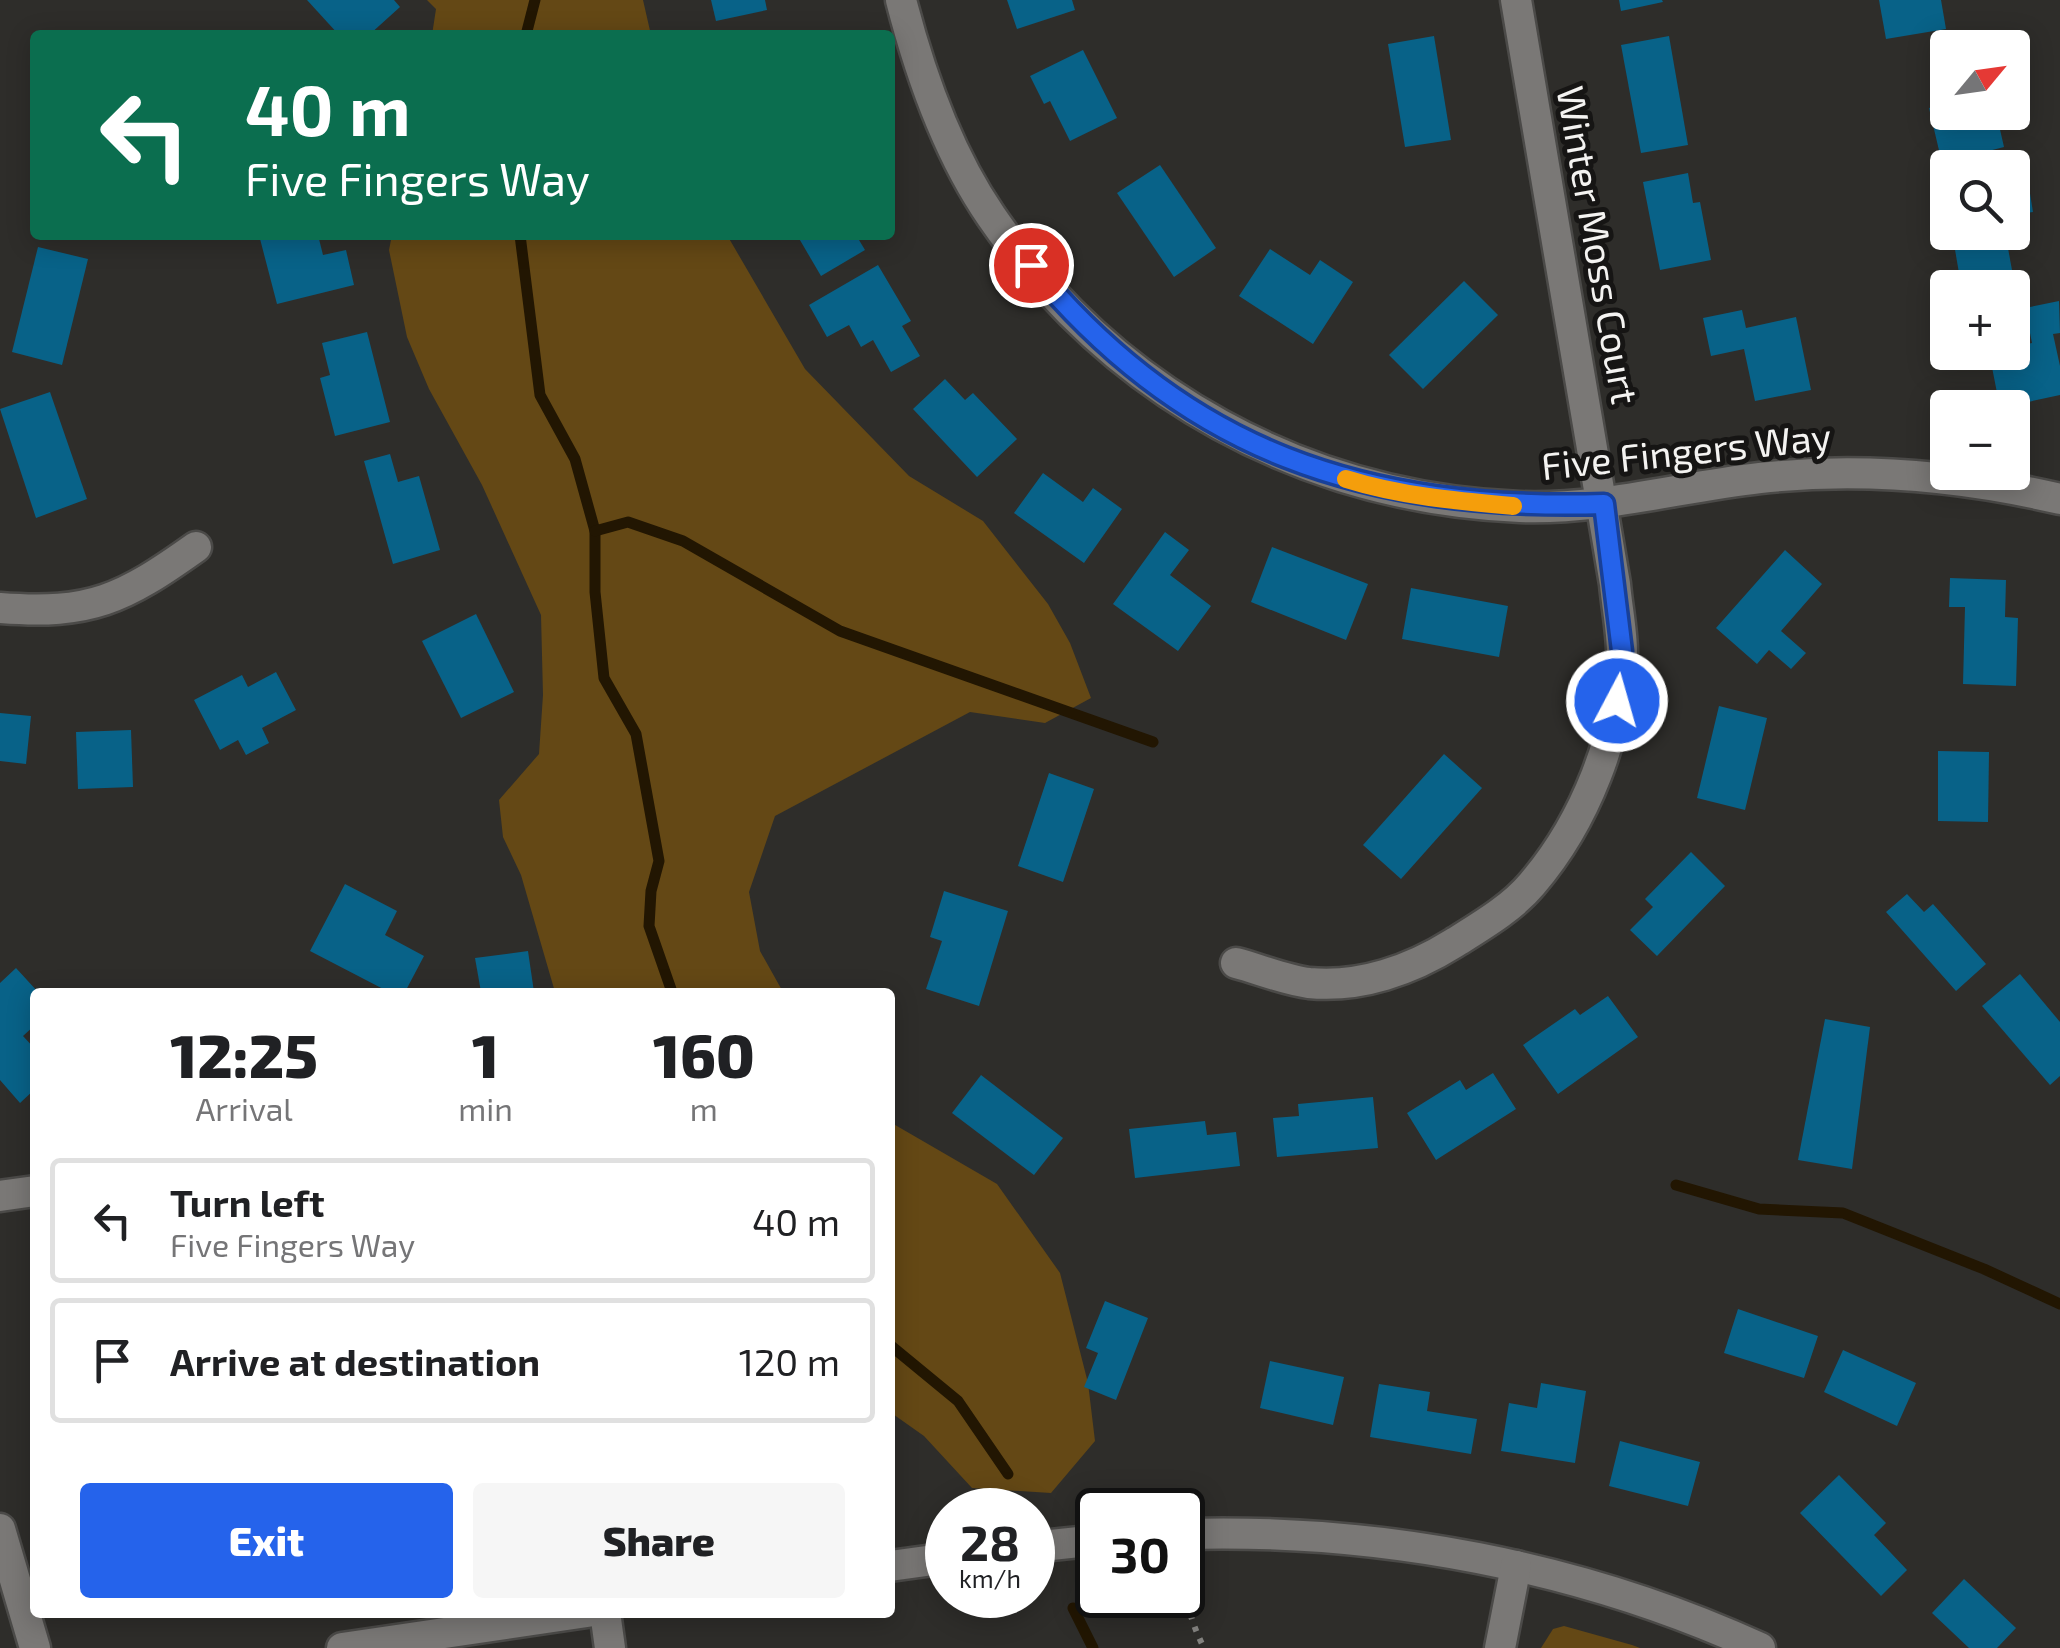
<!DOCTYPE html>
<html lang="en">
<head>
<meta charset="utf-8">
<style>
	:root { --surface:#fff; --page:#f6f6f6; --text:#202124; --muted:#757577; --line:#e0e0e0; --accent:#2563eb }
	body { margin:0; font-family:"Exo 2",sans-serif; background:var(--page); color:var(--text); height:100vh; display:flex; flex-direction:column; font-size:38px; white-space:nowrap }
	* { box-sizing:border-box; margin:0 }
	p { font-size:32px; color:var(--muted) }
	.icon { flex:none; width:55px; height:55px; fill:none; stroke:currentColor; stroke-width:2; stroke-linecap:round; stroke-linejoin:round }
	.map { position:relative; flex:1; overflow:hidden }
	.side { position:absolute; left:30px; top:988px; width:865px; height:630px; display:flex; flex-direction:column; background:var(--surface); border-radius:10px; box-shadow:0 5px 25px #0003 }
	.side>* { flex:none }
	.hud { position:absolute; left:30px; top:30px; width:865px; height:210px; border-radius:10px; box-shadow:0 5px 25px #0003; background:#0b6e4f; color:#fff; overflow:hidden }
	.needle { width:65px; rotate:61deg }
	.tools { position:absolute; left:1930px; top:30px; display:grid; gap:20px }
	.tools a { display:grid; place-items:center; width:100px; height:100px; border-radius:10px; background:var(--surface); box-shadow:0 5px 25px #0003; font-size:50px }
	.speed { position:absolute; left:925px; top:1488px; display:flex; gap:20px; font-size:50px; font-weight:700; text-align:center }
	.speed>* { display:grid; place-content:center; width:130px; height:130px; border-radius:50%; background:var(--surface); box-shadow:0 5px 25px #0003; line-height:1 }
	.speed small { font-size:25px; font-weight:400 }
	.speed .limit { border:5px solid #111; border-radius:15px; background:#fff; color:#111 }
	.pin { position:absolute; display:grid; place-items:center; width:85px; height:85px; color:#fff; margin:-42px; border:5px solid #fff; border-radius:50%; box-shadow:0 2px 10px #0007 }
	.me { position:absolute; width:110px; margin:-55px; rotate:6deg; stroke-linejoin:round; filter:drop-shadow(0 0 8px #0008) }
	.turn { display:flex; align-items:center; gap:35px; height:210px; padding:0 50px; font-size:45px }
	.turn .icon { width:130px; height:130px; stroke-width:2.5 }
	.turn b { display:block; font-size:70px; line-height:85px }
	.eta { display:flex; justify-content:space-evenly; align-items:center; height:170px; text-align:center }
	.eta b { font-size:60px; font-weight:800; line-height:70px }
	.button { display:flex; gap:20px; margin-top:auto; padding:20px 50px }
	.button a { flex:1; height:115px; border-radius:10px; background:var(--accent); color:#fff; font-size:40px; font-weight:800; line-height:115px; text-align:center }
	.button a+a { background:var(--page); color:var(--text) }
	ul { padding:0; list-style:none }
	li { display:flex; align-items:center; gap:30px; height:125px; margin:0 20px 15px; padding:0 30px; border:5px solid var(--line); border-radius:10px }
	li div { flex:1 }
	li b { display:block; font-size:38px }
	li em { font-style:normal }
	.map>svg:first-child { display:block }
	.green { fill:#644815 }
	.lines { fill:none; stroke-linecap:round; stroke-linejoin:round }
	.stream { stroke:#221602; stroke-width:11 }
	.building { fill:#086288 }
	.minor-casing { stroke:#4b4a48; stroke-width:35 }
	.path { stroke:#848380; stroke-width:6; stroke-dasharray:5 8; stroke-linecap:butt }
	.minor { stroke:#7a7876; stroke-width:30 }
	.route-casing { stroke:#184099; stroke-width:25 }
	.route { stroke:#2563eb; stroke-width:18 }
	.slow { stroke:#f59e0b; stroke-width:18 }
	.labels { text-anchor:middle; dominant-baseline:central; stroke-width:10; stroke-linejoin:round; paint-order:stroke }
	.street-label { font-size:38px; fill:#f4f3f1; stroke:#161514 }
</style>
</head>
<body>
<div class="map">
<svg width="2060" height="1648" viewBox="0 0 2060 1648">
	<rect width="100%" height="100%" fill="#2e2d2a"/>
	<g class="green">
		<polygon points="427,0 643,0 651,35 432,35 436,9"/>
		<polygon points="392,235 727,235 805,369 909,476 983,521 1048,604 1070,643 1091,698 1045,723 970,712 775,816 749,892 760,951 783,992 555,992 521,875 503,837 499,800 539,754 543,695 541,615 482,485 429,389 407,337 389,250"/>
		<polygon points="890,1122 997,1184 1060,1273 1088,1383 1095,1441 1051,1493 972,1488 924,1436 890,1412"/>
		<polygon points="1564,1626 1632,1645 1640,1648 1541,1648 1553,1629"/>
	</g>
	<g class="lines">
		<g class="stream">
			<polyline points="526,35 535,0"/>
			<polyline points="520,235 540,395 575,459 595,531 595,592 604,678 636,734 659,861 651,891 649,926 672,992"/>
			<polyline points="595,531 628,522 683,541 840,631 1153,742"/>
			<polyline points="1676,1185 1759,1209 1843,1213 1984,1269 2060,1304"/>
			<polyline points="890,1345 958,1401 1008,1474"/>
			<polyline points="1073,1608 1093,1648"/>
		</g>
	</g>
	<g class="building">
		<polygon points="307,0 394,0 400,7 369,35 339,35"/>
		<polygon points="711,0 765,0 767,10 716,21"/>
		<polygon points="1007,0 1072,0 1075,10 1017,29"/>
		<polygon points="1619,0 1662,0 1663,2 1621,11"/>
		<polygon points="1879,0 1941,0 1946,29 1886,39"/>
		<polygon points="1434,36 1451,140 1405,147 1388,44"/>
		<polygon points="1669,36 1688,145 1641,153 1621,45"/>
		<polygon points="1083,50 1117,118 1070,141 1050,101 1044,104 1030,76"/>
		<polygon points="1948,103 1948,112 1996,112 2004,147 1942,163 1929,108"/>
		<polygon points="1160,165 1216,248 1174,277 1117,193"/>
		<polygon points="1688,173 1693,203 1700,202 1711,260 1660,270 1643,182"/>
		<polygon points="2027,175 2033,212 2012,215 2012,178"/>
		<polygon points="1952,232 2005,232 2012,270 1960,279"/>
		<polygon points="259,235 318,235 323,255 346,250 354,285 277,304"/>
		<polygon points="797,235 856,235 865,250 821,276"/>
		<polygon points="38,247 88,259 62,365 12,352"/>
		<polygon points="1270,249 1310,275 1320,260 1353,282 1313,344 1239,296"/>
		<polygon points="878,265 911,321 902,326 920,356 891,372 873,340 861,347 849,325 827,337 809,305"/>
		<polygon points="1464,281 1498,315 1423,389 1389,355"/>
		<polygon points="2059,301 2060,333 2053,334 2060,366 2060,395 2000,408 1989,352 2012,352 2012,347 2032,343 2025,308"/>
		<polygon points="1742,310 1746,328 1796,317 1811,390 1755,401 1744,349 1711,356 1703,318"/>
		<polygon points="367,332 390,422 335,436 320,378 330,375 322,343"/>
		<polygon points="945,379 965,400 973,393 1017,439 977,477 913,409"/>
		<polygon points="50,392 87,499 36,518 0,409"/>
		<polygon points="390,454 398,482 419,476 440,550 393,564 364,461"/>
		<polygon points="1043,473 1083,502 1093,488 1122,509 1084,563 1014,513"/>
		<polygon points="1165,532 1189,550 1170,575 1211,606 1178,651 1113,604"/>
		<polygon points="1272,547 1368,584 1346,640 1251,602"/>
		<polygon points="1785,550 1822,584 1781,631 1806,653 1791,669 1769,650 1757,664 1716,628"/>
		<polygon points="1950,578 2006,580 2005,617 2018,618 2016,686 1963,684 1965,607 1949,607"/>
		<polygon points="1411,588 1508,606 1499,657 1402,639"/>
		<polygon points="476,614 514,692 461,718 422,641"/>
		<polygon points="276,672 296,710 262,728 269,743 246,755 238,740 220,750 194,700 242,675 248,687"/>
		<polygon points="1719,706 1767,718 1745,810 1697,798"/>
		<polygon points="0,713 31,716 26,764 0,761"/>
		<polygon points="131,730 133,787 78,789 76,732"/>
		<polygon points="1938,751 1989,752 1988,822 1938,821"/>
		<polygon points="1444,754 1482,788 1401,879 1363,845"/>
		<polygon points="1049,773 1094,789 1063,882 1018,866"/>
		<polygon points="1691,852 1725,886 1657,956 1630,930 1653,907 1645,899"/>
		<polygon points="345,884 397,911 385,935 424,956 405,992 389,992 310,951"/>
		<polygon points="944,891 1008,911 979,1006 926,989 942,941 930,937"/>
		<polygon points="1907,894 1924,912 1933,904 1986,964 1956,991 1886,912"/>
		<polygon points="528,951 534,992 481,992 475,958"/>
		<polygon points="16,968 38,992 35,992 35,1025 23,1036 35,1049 35,1089 20,1103 0,1080 0,983"/>
		<polygon points="2020,974 2060,1022 2060,1076 2050,1085 1982,1006"/>
		<polygon points="1608,996 1638,1037 1558,1094 1523,1045 1575,1009 1580,1015"/>
		<polygon points="1825,1019 1870,1027 1852,1169 1798,1160"/>
		<polygon points="1493,1073 1516,1109 1436,1160 1407,1113 1460,1080 1466,1090"/>
		<polygon points="981,1075 1063,1138 1034,1175 952,1113"/>
		<polygon points="1373,1097 1378,1148 1277,1157 1273,1118 1299,1116 1298,1104"/>
		<polygon points="1205,1121 1207,1135 1236,1132 1240,1166 1135,1178 1129,1129"/>
		<polygon points="1105,1301 1148,1318 1116,1400 1084,1387 1098,1353 1086,1348"/>
		<polygon points="1738,1309 1818,1336 1804,1378 1724,1353"/>
		<polygon points="1843,1350 1916,1383 1897,1426 1824,1392"/>
		<polygon points="1270,1361 1344,1377 1333,1425 1260,1408"/>
		<polygon points="1541,1383 1586,1391 1575,1463 1501,1451 1509,1403 1537,1408"/>
		<polygon points="1379,1384 1430,1392 1427,1411 1477,1419 1471,1454 1370,1437"/>
		<polygon points="1620,1441 1700,1462 1688,1506 1609,1486"/>
		<polygon points="1839,1475 1886,1523 1874,1535 1907,1570 1881,1596 1800,1513"/>
		<polygon points="1964,1579 2016,1628 1997,1648 1969,1648 1932,1613"/>
	</g>
	<g class="lines">
		<defs>
			<g id="minor">
				<path d="M901,0C920,74 947,152 991,216C1113,394 1305,498 1520,507C1602,510 1679,487 1760,478C1861,467 1962,476 2060,499"/>
				<path d="M0,608C91,615 123,599 196,547"/>
				<path d="M1236,963C1259,969 1285,980 1309,983C1360,988 1411,970 1454,943C1481,926 1512,908 1532,884C1585,822 1620,734 1622,653C1622,630 1617,607 1615,584L1516,0"/>
				<polyline points="0,1196 35,1191"/>
				<polyline points="0,1529 35,1648"/>
				<path d="M1182,1534C1379,1528 1581,1566 1760,1648"/>
				<polyline points="1032,1547 1098,1540"/>
				<polyline points="890,1566 948,1558"/>
				<polyline points="605,1612 610,1648"/>
				<polyline points="342,1648 587,1612"/>
				<polyline points="1500,1648 1516,1566"/>
			</g>
		</defs>
		<use href="#minor" class="minor-casing"/>
		<path class="path" d="M1184,1563C1183,1594 1190,1620 1204,1648"/>
		<use href="#minor" class="minor"/>
	</g>
	<g class="lines">
		<defs>
			<path id="route" d="M1031,265C1185,453 1367,511 1604,504L1622,651L1617,701"/>
		</defs>
		<use href="#route" class="route-casing"/>
		<use href="#route" class="route"/>
		<path class="slow" d="M1346,479C1400,496 1457,501 1513,506"/>
	</g>
	<g class="labels">
		<g class="street-label">
			<text transform="translate(1599 245) rotate(80)">Winter Moss Court</text>
			<text transform="translate(1686 450) rotate(-6)">Five Fingers Way</text>
		</g>
	</g>
</svg>
<div class="tools">
<a><svg class="needle" viewBox="-14 -14 28 28"><path d="M0-13l5 13h-10z" fill="#e53935"/><path d="M0 13l5-13h-10z" fill="#757577"/></svg></a>
<a><svg class="icon" aria-label="search" viewBox="0 0 24 24"><circle cx="10" cy="10" r="6"/><path d="M15 15l6 6"/></svg></a>
<a>+</a>
<a>−</a>
</div>
<div class="speed"><div>28<small>km/h</small></div><div class="limit">30</div></div>
<div class="pin" style="left:1031px;top:265px;background:#d93025"><svg class="icon" aria-label="arrive" viewBox="0 0 24 24"><path d="M6 21V4h12l-3 4 3 4H6"/></svg></div>
<svg class="me" style="left:1617px;top:701px" viewBox="-20 -20 40 40"><circle r="17" fill="#2563eb" stroke="#fff" stroke-width="3"/><path d="M0-11L8 9 0 5-8 9z" fill="#fff"/></svg>
<div class="hud">
<div class="turn"><svg class="icon" aria-label="left" viewBox="0 0 24 24"><path d="M17 20v-9H6M10 6l-5 5 5 5"/></svg><div><b>40 m</b>Five Fingers Way</div></div>
</div>
<section class="side">
<div class="eta">
<div><b>12:25</b><p>Arrival</p></div>
<div><b>1</b><p>min</p></div>
<div><b>160</b><p>m</p></div>
</div>
<ul>
<li><svg class="icon" aria-label="left" viewBox="0 0 24 24"><path d="M17 20v-9H6M10 6l-5 5 5 5"/></svg><div><b>Turn left</b><p>Five Fingers Way</p></div><em>40 m</em></li>
<li><svg class="icon" aria-label="arrive" viewBox="0 0 24 24"><path d="M6 21V4h12l-3 4 3 4H6"/></svg><div><b>Arrive at destination</b></div><em>120 m</em></li>
</ul>
<div class="button"><a>Exit</a><a>Share</a></div>
</section>
</div>
</body>
</html>
